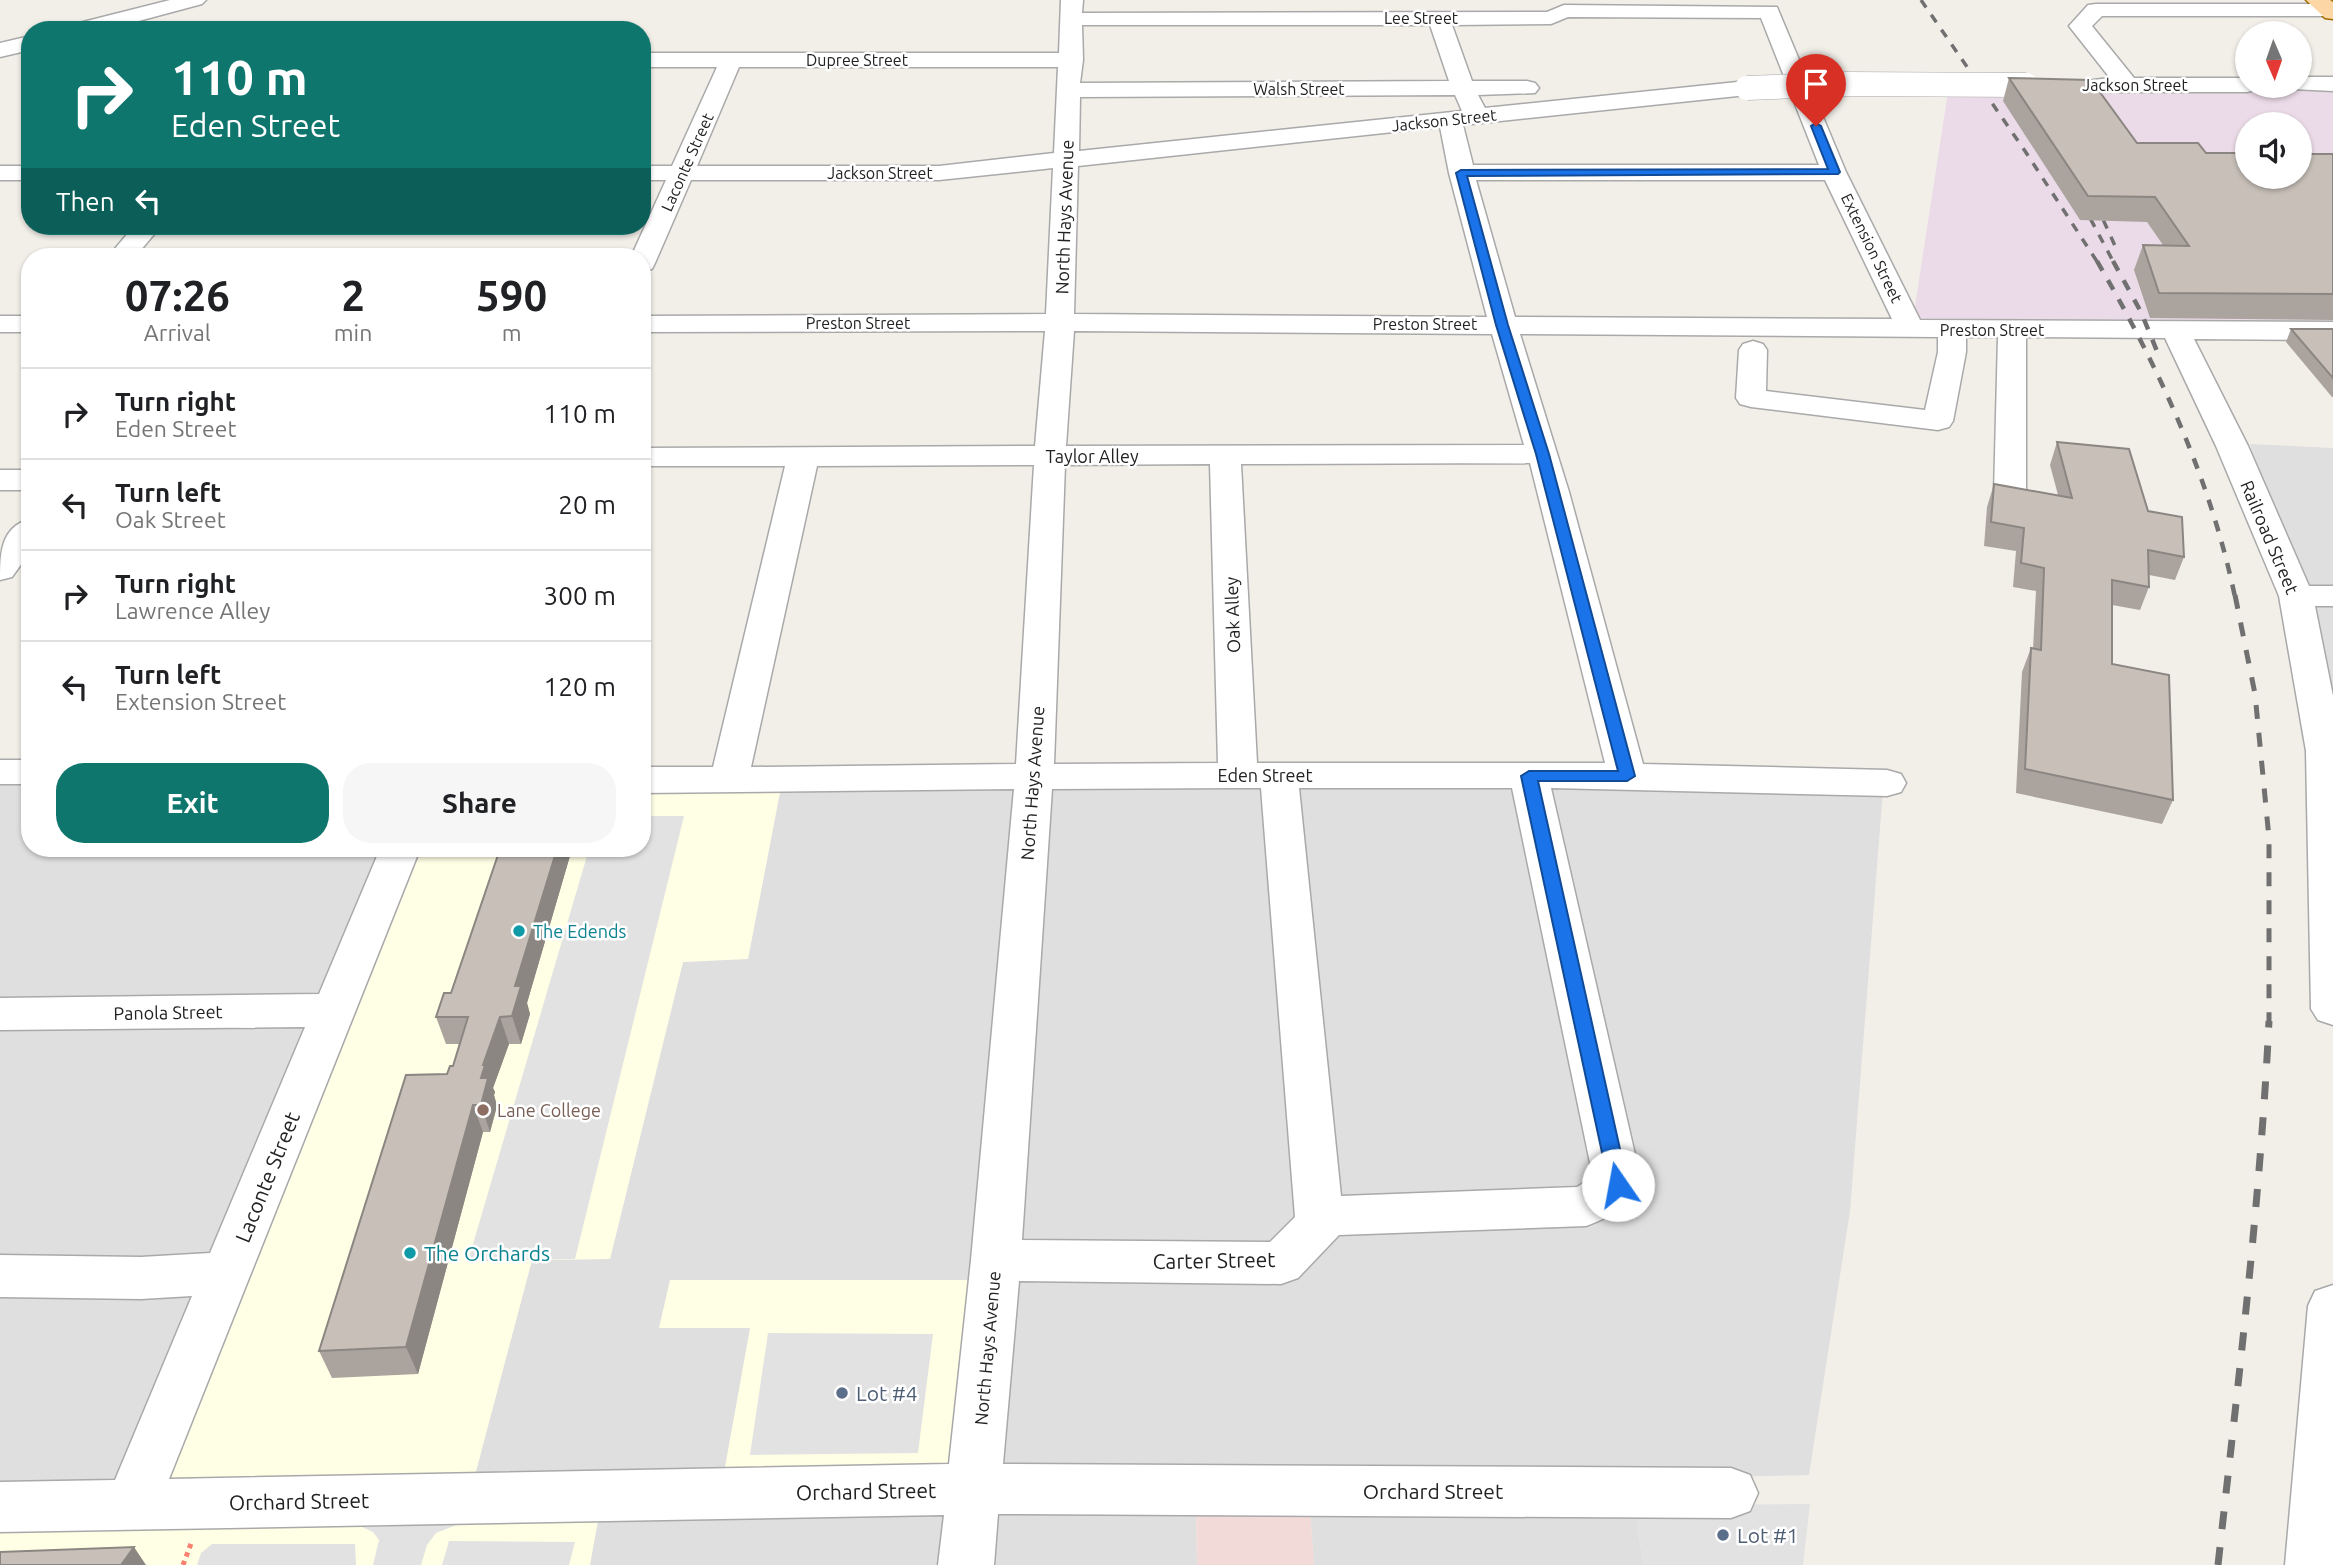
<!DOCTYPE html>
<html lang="en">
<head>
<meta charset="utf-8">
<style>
	:root { --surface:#fff; --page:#f6f6f6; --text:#202124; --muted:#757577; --line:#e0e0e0; --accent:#0f766e }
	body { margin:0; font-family:Ubuntu,sans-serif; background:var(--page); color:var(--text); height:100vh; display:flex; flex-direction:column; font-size:26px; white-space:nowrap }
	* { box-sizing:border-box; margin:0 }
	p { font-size:23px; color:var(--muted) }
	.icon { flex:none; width:38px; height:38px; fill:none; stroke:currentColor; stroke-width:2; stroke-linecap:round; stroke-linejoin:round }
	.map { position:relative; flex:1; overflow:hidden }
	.panel { position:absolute; left:21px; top:248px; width:630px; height:609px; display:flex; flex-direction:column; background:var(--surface); border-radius:28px; box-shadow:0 2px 5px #0004 }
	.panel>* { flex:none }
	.hud { position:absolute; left:21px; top:21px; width:630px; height:214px; border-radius:28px; box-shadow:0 2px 5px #0004; background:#0f766e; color:#fff; overflow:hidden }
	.needle { width:46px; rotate:178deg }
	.fabs { position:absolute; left:2235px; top:21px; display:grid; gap:14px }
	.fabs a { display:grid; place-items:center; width:77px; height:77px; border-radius:50%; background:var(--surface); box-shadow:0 2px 5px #0004; font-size:35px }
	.pin { position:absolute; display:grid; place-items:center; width:60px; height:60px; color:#fff; margin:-72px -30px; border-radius:50% 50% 50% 0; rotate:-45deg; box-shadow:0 0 7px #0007 }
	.pin .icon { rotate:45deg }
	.me { position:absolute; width:77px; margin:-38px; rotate:348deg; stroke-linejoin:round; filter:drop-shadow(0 0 5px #0008) }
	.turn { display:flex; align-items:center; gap:24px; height:147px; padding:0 35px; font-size:32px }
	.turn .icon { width:91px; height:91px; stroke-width:2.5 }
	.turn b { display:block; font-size:49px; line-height:60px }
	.then { display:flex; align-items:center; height:66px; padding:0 35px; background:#0003; gap:14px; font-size:26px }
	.eta { display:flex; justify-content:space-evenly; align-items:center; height:119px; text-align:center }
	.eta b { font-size:42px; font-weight:700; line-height:49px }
	.button { display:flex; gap:14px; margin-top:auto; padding:14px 35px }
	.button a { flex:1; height:80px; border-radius:28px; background:var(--accent); color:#fff; font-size:28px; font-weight:700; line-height:80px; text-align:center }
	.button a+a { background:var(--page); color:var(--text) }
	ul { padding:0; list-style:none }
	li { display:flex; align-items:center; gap:21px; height:91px; padding:0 35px; border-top:2px solid var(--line) }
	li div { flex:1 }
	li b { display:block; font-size:26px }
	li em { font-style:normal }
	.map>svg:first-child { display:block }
	.residential { fill:#e0dfdf }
	.commercial { fill:#f2dad9 }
	.industrial { fill:#ebdbe8; fill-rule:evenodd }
	.education { fill:#ffffe5 }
	.parking { fill:#e2e2e2 }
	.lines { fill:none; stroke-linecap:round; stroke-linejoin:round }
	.minor-casing { stroke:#a9a9a9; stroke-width:3 }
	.major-casing { stroke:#a06b00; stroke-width:3 }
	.path { stroke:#fa8072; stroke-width:5; stroke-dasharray:4.5 4.5; stroke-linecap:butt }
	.minor { fill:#fff; fill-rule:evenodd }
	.major { fill:#fcd6a4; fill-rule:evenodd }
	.rail-far3 { stroke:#707070; stroke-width:3.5; stroke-dasharray:9 9; stroke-linecap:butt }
	.rail-far2 { stroke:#707070; stroke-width:4.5; stroke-dasharray:11 11; stroke-linecap:butt }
	.rail-far1 { stroke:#707070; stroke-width:5; stroke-dasharray:14 14; stroke-linecap:butt }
	.rail { stroke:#707070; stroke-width:7; stroke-dasharray:18 18; stroke-linecap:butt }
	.minor-bridge-casing { stroke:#a9a9a9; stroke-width:25; stroke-linecap:butt }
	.minor-bridge { stroke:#fff; stroke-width:24 }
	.wall { fill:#aba49e }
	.shaded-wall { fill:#8b8681 }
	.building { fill:#c7bfb8; stroke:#8b8681; stroke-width:2 }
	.route { fill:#1a73e8; stroke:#114b97; stroke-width:2 }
	.culture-dot { fill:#0f9aa8; stroke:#fff; stroke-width:2.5 }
	.education-dot { fill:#8d6e63; stroke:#fff; stroke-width:2.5 }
	.service-dot { fill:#5c6f8a; stroke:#fff; stroke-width:2.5 }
	.labels { text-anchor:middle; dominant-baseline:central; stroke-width:5; stroke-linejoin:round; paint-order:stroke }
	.far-street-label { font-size:16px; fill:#222; stroke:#fff }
	.street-label { font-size:18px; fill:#222; stroke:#fff }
	.culture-label { font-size:18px; fill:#0d838f; stroke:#fff; text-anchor:start }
	.education-label { font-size:18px; fill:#785e54; stroke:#fff; text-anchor:start }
	.near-street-label { font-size:21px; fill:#222; stroke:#fff }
	.near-culture-label { font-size:21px; fill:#0d838f; stroke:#fff; text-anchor:start }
	.near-service-label { font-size:21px; fill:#4e5e75; stroke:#fff; text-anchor:start }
</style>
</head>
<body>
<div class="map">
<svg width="2333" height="1565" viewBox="0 0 2333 1565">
	<rect width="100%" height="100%" fill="#f2efe9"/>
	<g class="residential">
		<polygon points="2250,444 2333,448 2333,738"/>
		<polygon points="0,776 30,776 30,849 391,849 124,1495 0,1498"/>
		<polygon points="946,786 1677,786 1883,790 1850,1211 1809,1475 1628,1479 1635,1505 1643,1565 1314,1565 1309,1496 985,1480 1000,1282 670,1281 660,1328 751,1328 722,1484 1196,1499 1197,1565 590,1565 472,1485 532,1260 610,1259 683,962 748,958 780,792"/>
	</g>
	<polygon class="commercial" points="1309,1496 1314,1565 1197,1565 1196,1499"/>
	<path class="industrial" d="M2333,91V322L1913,319L1948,92ZM2247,124H2300V177H2247Z"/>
	<g class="education">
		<polygon points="780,792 748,959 683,962 610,1259 532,1260 465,1513 600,1510 590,1565 0,1565 0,1523 155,1518 422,849 642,849 642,793"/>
		<polygon points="670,1280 983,1280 967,1484 722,1484 750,1328 659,1328"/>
	</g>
	<g class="parking">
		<polygon points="642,816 684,816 575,1259 468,1261 589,849 642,849"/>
		<polygon points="768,1333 933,1334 918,1453 750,1455"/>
		<polygon points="1810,1504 1803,1565 1643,1565 1635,1505"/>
		<polygon points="459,1524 436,1533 427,1545 421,1565 373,1565 379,1540 373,1532 362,1527"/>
		<polygon points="449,1541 575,1542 569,1565 442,1565"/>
		<polygon points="212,1544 355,1544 356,1565 197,1565 201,1553"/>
	</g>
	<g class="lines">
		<defs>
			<g id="minor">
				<polygon points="170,0 206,0 202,4 105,30 68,30 71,25"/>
				<path d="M1061,0H1083L1082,13L1547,12L1564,5L1777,7L1846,172L1920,320L2333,322V340L2194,339L2248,446L2309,586H2333V606H2315L2333,696V1025L2318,1020L2311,1009L2306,751L2279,596L2216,446L2165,338L2026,337V493L2021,500L2010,503L1999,500L1994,493L1998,337H1966V352L1953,421L1949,427L1938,430L1751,407L1740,404L1736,398L1739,350L1743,344L1753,341L1763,344L1767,350L1766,391L1925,410L1938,352V337L1520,334L1569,492L1643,764L1887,770L1901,774L1906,783L1901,792L1887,796L1551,788L1642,1185C1631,1206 1608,1218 1586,1226L1339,1235L1298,1278L1281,1284L1019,1281L1003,1464L1731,1468L1750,1475L1758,1493L1750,1511L1731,1518L998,1514L994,1565H938L944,1515L0,1532V1482L115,1480L192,1296L141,1299L0,1297V1255L141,1257L210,1253L305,1027L0,1030V998L319,994L380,849H420L169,1479L949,1464L971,1260L1014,789L642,793V767H713L785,466H642V448L1035,446L1045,331L642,332V316L1046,314L1053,168L939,180H691L655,263L652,269L642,271V257H631L666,180H642V166H672L717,67H642V53H1059ZM1568,17L1761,18L1819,165H1473L1463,125L1747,95L1755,93L1759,88L1755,83L1747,81L1485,108L1478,95L1535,93L1539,88L1535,83L1527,81H1472L1452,25L1551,24ZM1082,25H1430L1449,81L1080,83L1083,60ZM739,67H1058L1054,153L939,166H697ZM1455,95L1462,111L1079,151L1080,97ZM1440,127L1449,173L1487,317L1074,314L1078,166ZM1476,180H1825L1892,319L1515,317ZM1074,331L1492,334L1524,445L1066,446ZM1530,463L1605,763H1257L1241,464ZM1210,464L1218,763L1054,764L1065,465ZM1034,465L1016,764L751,767L817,466ZM1238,788H1261L1295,1217L1270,1242L1022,1240L1052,789ZM1299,788H1512L1593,1177L1577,1187L1341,1196Z"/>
				<polygon points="2096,4 2333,4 2333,16 2102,16 2092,26 2134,78 2247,78 2247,86 2258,86 2255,90 2247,92 2101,92 2093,90 2089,85 2093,80 2110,78 2069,26 2088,5"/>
				<polygon points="30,36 30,50 0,57 0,43"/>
				<polygon points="2300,77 2333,77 2333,91 2292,89 2290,86 2300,86"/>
				<rect x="0" y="166" width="30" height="14"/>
				<polygon points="134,226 161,226 135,257 108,257"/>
				<rect x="0" y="316" width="30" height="16"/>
				<rect x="0" y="470" width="30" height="20"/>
				<path d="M30,519V552L12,577L0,580C0,555 0,527 30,519Z"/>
				<rect x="0" y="760" width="30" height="24"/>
				<polygon points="2333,1285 2333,1565 2285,1565 2308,1306 2315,1291"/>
			</g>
			<polygon id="major" points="2306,0 2330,0 2333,2 2333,19 2325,18"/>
		</defs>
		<use href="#minor" class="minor-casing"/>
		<use href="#major" class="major-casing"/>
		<polyline class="path" points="183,1565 192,1541"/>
		<use href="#minor" class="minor"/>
		<use href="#major" class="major"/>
		<g class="rail-far3">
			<polyline points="1921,0 2025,151 2098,263"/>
			<polyline points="2082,203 2114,263"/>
			<polyline points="2096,204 2116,248"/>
		</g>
		<g class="rail-far2">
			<path d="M2097,261C2158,366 2210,477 2235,597"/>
			<polyline points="2113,261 2141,312 2159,356"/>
		</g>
		<polyline class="rail-far1" points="2235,595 2255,694 2269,838 2269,1023"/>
		<path class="rail" d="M2218,1565C2238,1384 2260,1203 2269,1021"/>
		<defs>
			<polyline id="minor-bridge" points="1747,88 1847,84 2026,85"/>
		</defs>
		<use href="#minor-bridge" class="minor-bridge-casing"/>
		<use href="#minor-bridge" class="minor-bridge"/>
	</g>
	<g class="wall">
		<polygon points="2009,78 2137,143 2206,153 2333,154 2333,320 2150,318 2134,270 2143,245 2163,245 2147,222 2080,220 2003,101"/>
		<polygon points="2291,329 2333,329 2333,397 2332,397 2286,342"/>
		<polygon points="2057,442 2148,511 2184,557 2175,580 2149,575 2149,587 2140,610 2112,605 2112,664 2173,800 2162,824 2016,793 2022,672 2031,648 2033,649 2036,591 2013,587 2016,551 1984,546 1987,507 1994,484 2058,495 2050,465"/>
		<polygon points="500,849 572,849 527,1003 530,1014 521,1044 509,1044 493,1088 495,1092 494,1095 497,1106 490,1132 483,1132 418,1374 332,1378 319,1351 453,1066 459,1044 446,1044 436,1017 451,993"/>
	</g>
	<g class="shaded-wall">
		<polygon points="557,849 572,849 527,1003 530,1014 521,1044 512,1016 515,986"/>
		<polygon points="500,1017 509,1044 493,1088 495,1092 494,1095 497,1106 490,1132 481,1105 481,1078 483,1065"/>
		<polygon points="473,1105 483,1132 418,1374 406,1347"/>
		<polygon points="134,1547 146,1565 121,1565"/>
	</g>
	<g class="building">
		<polygon points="2009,78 2091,80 2137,143 2198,143 2206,153 2247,153 2247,177 2300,177 2300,154 2333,154 2333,294 2159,293 2143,245 2189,246 2155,197 2088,196"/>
		<polygon points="2291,329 2333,329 2333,378"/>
		<polygon points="2057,442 2129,449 2148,511 2182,517 2184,557 2148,550 2149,587 2112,580 2112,664 2169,675 2173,800 2025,769 2031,648 2041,650 2044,568 2021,563 2024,528 1991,522 1994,484 2072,498"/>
		<polygon points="500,849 557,849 515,986 521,986 512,1016 500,1017 483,1065 485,1065 481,1078 488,1078 481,1105 473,1105 406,1347 319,1351 406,1075 447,1074 450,1066 453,1066 468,1017 436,1017 444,993 451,993"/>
		<polygon points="134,1547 121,1565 0,1565 0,1552"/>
	</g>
	<polygon class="route" points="1816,123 1821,126 1840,172 1838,174 1467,176 1508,325 1549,454 1635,776 1627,781 1538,781 1628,1185 1625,1191 1618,1193 1611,1191 1609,1185 1521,776 1529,771 1618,771 1536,454 1496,325 1456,173 1461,170 1828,169 1811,126"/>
	<g class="culture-dot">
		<circle cx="519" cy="931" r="7"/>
		<circle cx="410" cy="1253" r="7"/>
	</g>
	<circle class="education-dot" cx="483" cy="1110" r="7"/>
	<g class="service-dot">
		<circle cx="842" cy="1393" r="7"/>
		<circle cx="1723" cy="1535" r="7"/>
	</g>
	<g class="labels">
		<g class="far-street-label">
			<text x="1421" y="18">Lee Street</text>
			<text x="857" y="60">Dupree Street</text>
			<text x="2135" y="85">Jackson Street</text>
			<text x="1299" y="89">Walsh Street</text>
			<text transform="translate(1444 120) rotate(-6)">Jackson Street</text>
			<text transform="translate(687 162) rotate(-66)">Laconte Street</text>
			<text x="880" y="173">Jackson Street</text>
			<text transform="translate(1872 248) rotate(64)">Extension Street</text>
			<text x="858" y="323">Preston Street</text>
			<text x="1425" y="324">Preston Street</text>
			<text x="1992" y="330">Preston Street</text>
		</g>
		<g class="street-label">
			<text transform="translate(1064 217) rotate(-88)">North Hays Avenue</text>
			<text x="1092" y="456">Taylor Alley</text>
			<text transform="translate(2270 537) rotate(67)">Railroad Street</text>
			<text transform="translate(1232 615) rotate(-92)">Oak Alley</text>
			<text x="1265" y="775">Eden Street</text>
			<text transform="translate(1032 783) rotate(-86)">North Hays Avenue</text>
			<text transform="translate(168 1012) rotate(-1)">Panola Street</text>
			<text transform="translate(987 1348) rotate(-85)">North Hays Avenue</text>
		</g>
		<g class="culture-label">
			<text x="533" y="931">The Edends</text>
		</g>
		<g class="education-label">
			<text x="497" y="1110">Lane College</text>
		</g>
		<g class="near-street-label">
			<text transform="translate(267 1177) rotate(-68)">Laconte Street</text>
			<text transform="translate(1214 1260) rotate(-1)">Carter Street</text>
			<text transform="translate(866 1491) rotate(-1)">Orchard Street</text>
			<text x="1433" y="1491">Orchard Street</text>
			<text transform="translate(299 1501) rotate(-1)">Orchard Street</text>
		</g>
		<g class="near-culture-label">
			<text x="424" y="1253">The Orchards</text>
		</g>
		<g class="near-service-label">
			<text x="856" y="1393">Lot #4</text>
			<text x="1737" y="1535">Lot #1</text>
		</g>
	</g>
</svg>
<div class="fabs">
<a><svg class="needle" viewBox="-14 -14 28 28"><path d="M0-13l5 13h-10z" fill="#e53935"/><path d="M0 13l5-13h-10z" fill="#757577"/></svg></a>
<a><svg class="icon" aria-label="sound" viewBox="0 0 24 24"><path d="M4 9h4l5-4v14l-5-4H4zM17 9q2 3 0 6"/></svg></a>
</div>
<div class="pin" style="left:1816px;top:126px;background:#d93025"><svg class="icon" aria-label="arrive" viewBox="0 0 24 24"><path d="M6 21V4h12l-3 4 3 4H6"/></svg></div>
<svg class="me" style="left:1618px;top:1185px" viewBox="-20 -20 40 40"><circle r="19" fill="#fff"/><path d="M0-13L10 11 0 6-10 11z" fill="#1a73e8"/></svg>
<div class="hud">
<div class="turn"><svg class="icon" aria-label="right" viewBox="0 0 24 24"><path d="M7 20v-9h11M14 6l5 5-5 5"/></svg><div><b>110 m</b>Eden Street</div></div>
<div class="then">Then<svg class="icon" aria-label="left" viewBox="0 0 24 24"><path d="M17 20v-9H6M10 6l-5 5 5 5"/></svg></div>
</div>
<section class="panel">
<div class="eta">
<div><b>07:26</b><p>Arrival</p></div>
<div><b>2</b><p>min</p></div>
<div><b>590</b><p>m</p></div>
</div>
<ul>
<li><svg class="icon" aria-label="right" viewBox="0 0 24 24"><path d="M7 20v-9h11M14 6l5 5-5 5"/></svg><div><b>Turn right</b><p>Eden Street</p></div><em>110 m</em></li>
<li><svg class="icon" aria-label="left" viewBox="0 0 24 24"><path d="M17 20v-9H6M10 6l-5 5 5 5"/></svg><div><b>Turn left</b><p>Oak Street</p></div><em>20 m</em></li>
<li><svg class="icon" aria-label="right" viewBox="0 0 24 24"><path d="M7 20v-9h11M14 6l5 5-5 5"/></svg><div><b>Turn right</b><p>Lawrence Alley</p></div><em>300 m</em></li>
<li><svg class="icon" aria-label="left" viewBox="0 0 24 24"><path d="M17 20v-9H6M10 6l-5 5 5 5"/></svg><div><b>Turn left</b><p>Extension Street</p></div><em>120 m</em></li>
</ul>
<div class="button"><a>Exit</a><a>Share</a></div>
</section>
</div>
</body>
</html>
